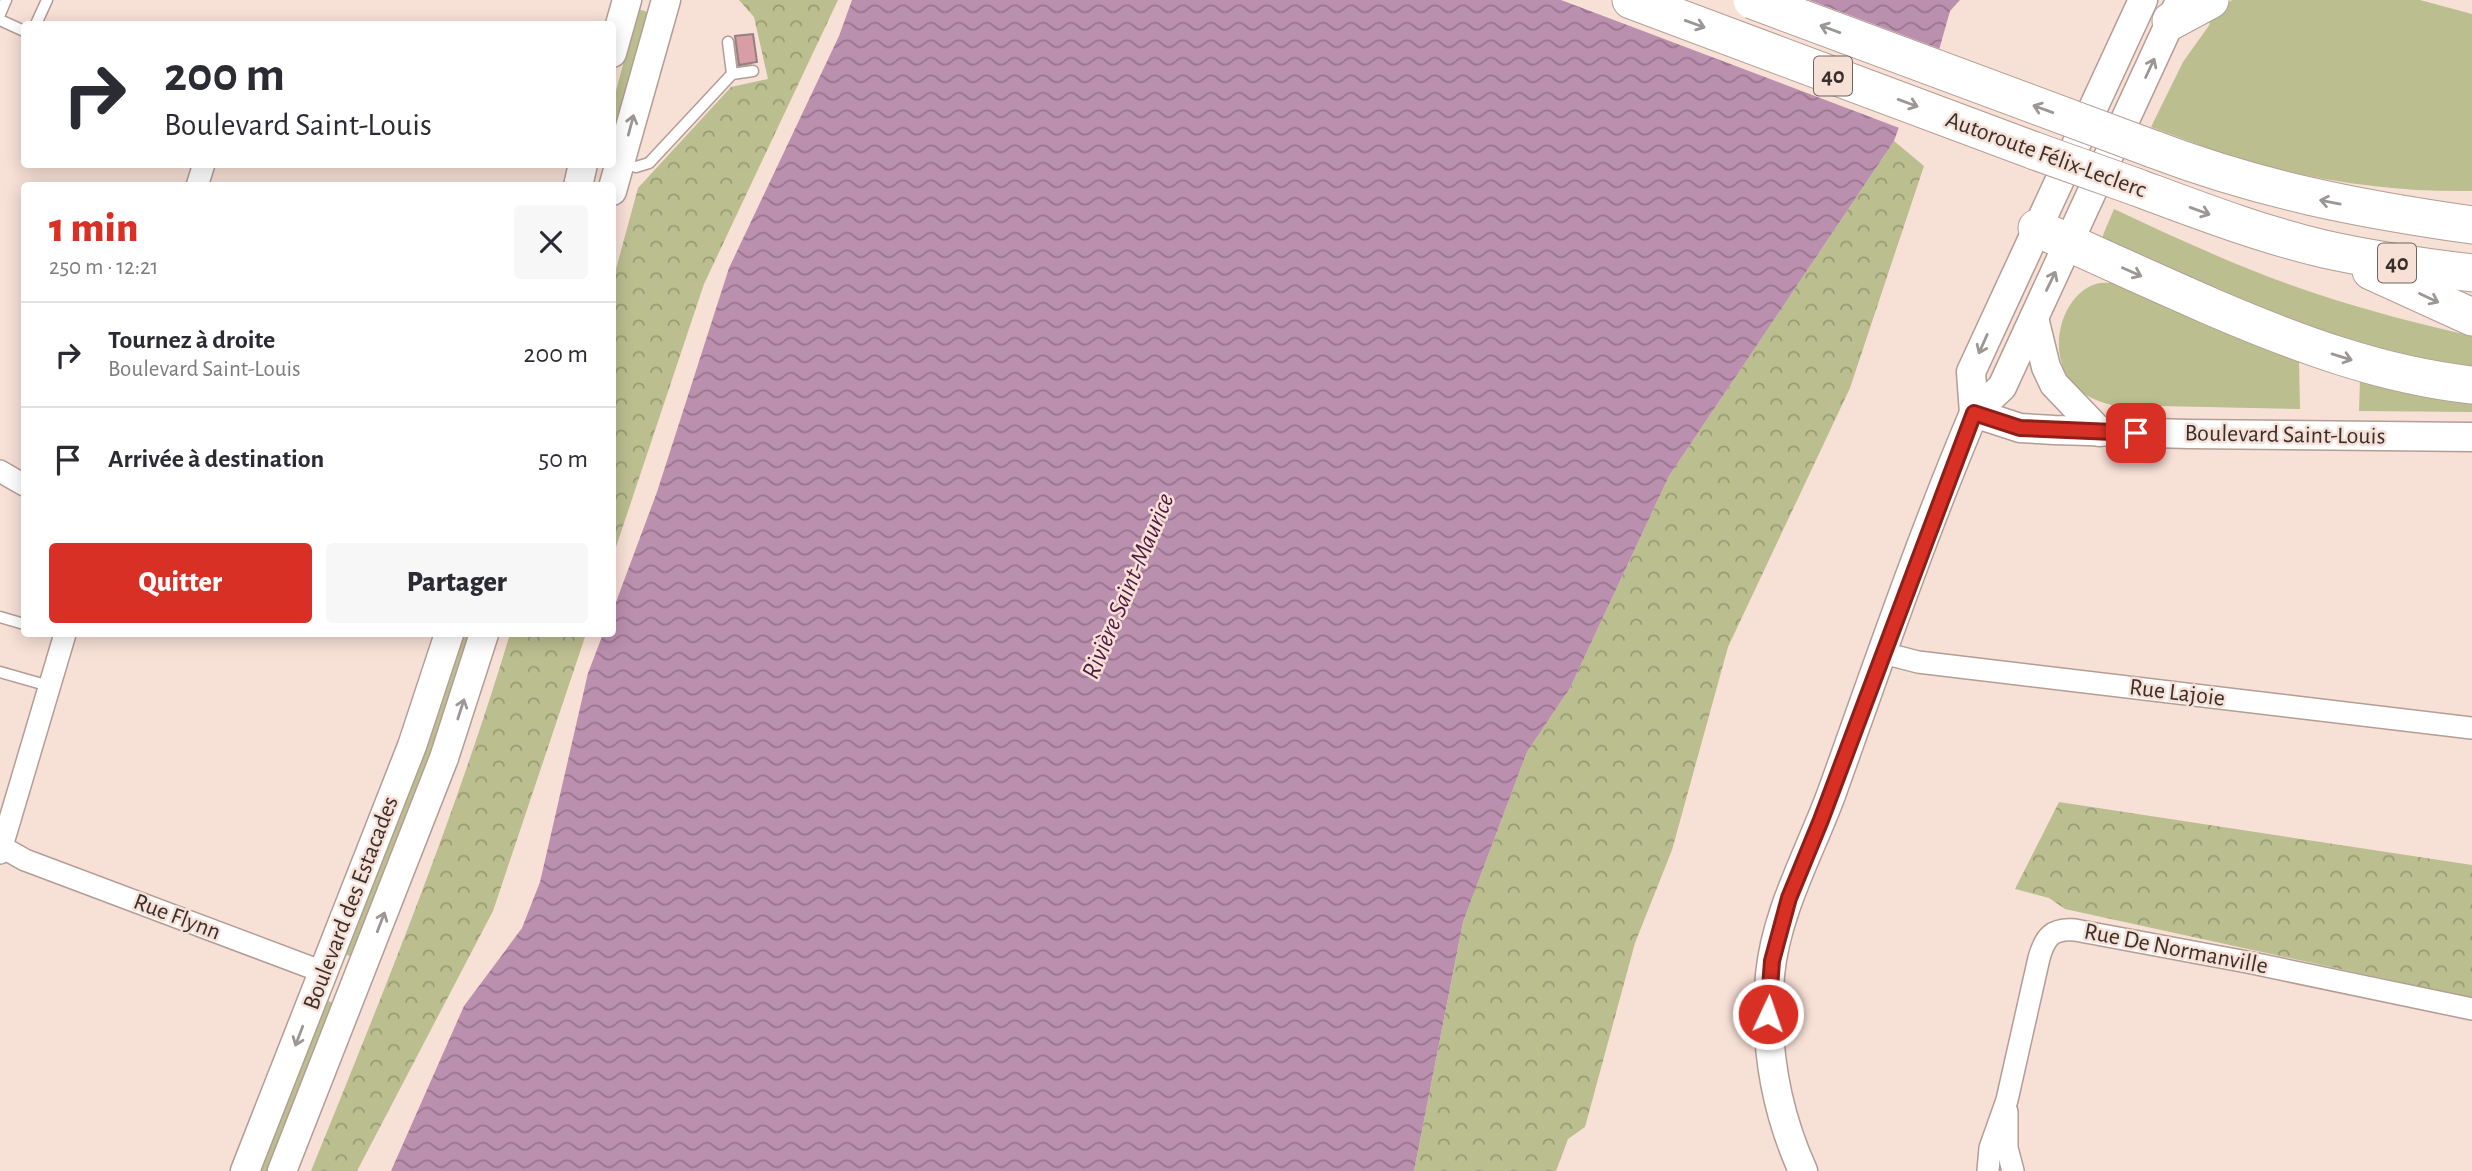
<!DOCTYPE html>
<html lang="fr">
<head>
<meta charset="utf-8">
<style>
	:root { --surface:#fff; --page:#f7f7f7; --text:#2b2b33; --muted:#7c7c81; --line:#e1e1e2; --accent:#d93025 }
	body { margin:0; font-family:"Alegreya Sans",sans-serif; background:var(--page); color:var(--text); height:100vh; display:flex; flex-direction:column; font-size:26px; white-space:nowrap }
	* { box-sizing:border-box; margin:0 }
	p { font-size:23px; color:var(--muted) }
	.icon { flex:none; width:38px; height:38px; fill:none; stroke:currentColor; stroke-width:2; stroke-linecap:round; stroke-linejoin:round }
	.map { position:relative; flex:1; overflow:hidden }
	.sheet { position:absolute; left:21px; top:182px; width:595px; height:455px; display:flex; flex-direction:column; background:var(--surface); border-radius:7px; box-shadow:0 4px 18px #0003 }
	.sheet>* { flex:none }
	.banner { position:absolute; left:21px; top:21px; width:595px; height:147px; border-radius:7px; box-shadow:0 4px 18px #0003; background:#fff; color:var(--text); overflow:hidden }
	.pin { position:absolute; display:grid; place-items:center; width:60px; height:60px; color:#fff; margin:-30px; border-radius:14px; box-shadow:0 4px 10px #0006 }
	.me { position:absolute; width:77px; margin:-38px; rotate:3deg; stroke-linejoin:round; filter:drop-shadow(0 0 5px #0008) }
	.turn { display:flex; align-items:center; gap:24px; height:147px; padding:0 28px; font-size:32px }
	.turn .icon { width:91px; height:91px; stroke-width:2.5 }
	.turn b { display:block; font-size:49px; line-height:60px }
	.round { display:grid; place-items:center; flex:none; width:74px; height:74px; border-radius:7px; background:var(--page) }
	.overview { display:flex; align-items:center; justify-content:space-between; height:119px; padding:0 28px }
	h1 { font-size:42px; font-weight:800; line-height:52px; color:var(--accent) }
	.button { display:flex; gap:14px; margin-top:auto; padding:14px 28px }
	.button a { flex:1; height:80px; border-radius:7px; background:var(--accent); color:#fff; font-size:28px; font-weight:800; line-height:80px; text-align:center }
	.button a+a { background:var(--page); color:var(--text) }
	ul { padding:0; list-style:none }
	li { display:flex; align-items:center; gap:21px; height:105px; padding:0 28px; border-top:2px solid var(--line) }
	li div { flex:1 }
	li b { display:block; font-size:26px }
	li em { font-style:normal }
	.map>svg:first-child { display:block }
	.grass { fill:#bbbe8f }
	.forest { fill:url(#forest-crowns) }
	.water { fill:url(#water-waves) }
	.pier { fill:#f7e0d6 }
	.building { fill:#d79fa5; stroke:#967f81; stroke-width:2; filter:url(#shadow) }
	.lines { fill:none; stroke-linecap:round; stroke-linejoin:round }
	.lane-casing { stroke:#b39d94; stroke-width:13 }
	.street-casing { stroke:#b39d94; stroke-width:24 }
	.secondary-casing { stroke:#b39d94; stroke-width:31 }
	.highway-casing { stroke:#b39d94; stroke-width:39 }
	.lane { stroke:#fff; stroke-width:10 }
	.street { stroke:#fff; stroke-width:21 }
	.secondary { stroke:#fff; stroke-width:28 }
	.highway { stroke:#fff; stroke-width:37 }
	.highway-bridge-casing { stroke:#b39d94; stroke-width:39; stroke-linecap:butt }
	.highway-bridge { stroke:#fff; stroke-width:37 }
	.oneway { stroke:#9c9795 }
	.route-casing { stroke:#8d1f18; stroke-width:18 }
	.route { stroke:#d93025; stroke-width:12 }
	.labels { text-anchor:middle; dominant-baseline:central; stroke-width:5; stroke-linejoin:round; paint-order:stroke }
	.shield { fill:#f7e0d6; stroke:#71645e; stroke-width:2 }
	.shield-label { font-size:23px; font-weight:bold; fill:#382f2b }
	.street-label { font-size:24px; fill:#382f2b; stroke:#f7e0d6 }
	.water-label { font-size:26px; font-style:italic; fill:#4e1842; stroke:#f7e0d6 }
</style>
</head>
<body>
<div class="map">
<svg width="2472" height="1171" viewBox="0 0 2472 1171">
	<defs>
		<pattern id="forest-crowns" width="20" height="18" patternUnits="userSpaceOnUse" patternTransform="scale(1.75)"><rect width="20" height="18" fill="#bbbe8f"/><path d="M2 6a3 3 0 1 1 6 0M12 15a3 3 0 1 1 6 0" fill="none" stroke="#999b75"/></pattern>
		<pattern id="water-waves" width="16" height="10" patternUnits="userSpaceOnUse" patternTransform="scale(1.75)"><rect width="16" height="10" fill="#bb8fae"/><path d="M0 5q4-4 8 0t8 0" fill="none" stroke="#99758e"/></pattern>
		<filter id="shadow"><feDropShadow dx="-6" dy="6" stdDeviation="0" flood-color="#0004"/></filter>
	</defs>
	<rect width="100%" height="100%" fill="#f7e0d6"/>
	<g class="grass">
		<path d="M2232,0H2420L2472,14V191C2406,192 2338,184 2274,168C2232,158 2192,142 2151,127L2183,62L2210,24L2207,19Z"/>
		<polygon points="638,9 651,13 613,155 613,102"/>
		<path d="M2114,209C2180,240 2247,271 2317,294C2368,311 2420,324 2472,336V373L2311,333L2103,240V235Z"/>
		<path d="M2111,279L2299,360L2300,409L2112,405C2026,386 2059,277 2109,283Z"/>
		<polygon points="2360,380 2472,402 2472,412 2359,411"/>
		<polygon points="459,634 474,634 447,723 355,958 342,953"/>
		<polygon points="324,999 337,1005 271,1171 256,1171"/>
	</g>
	<g class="forest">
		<polygon points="739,0 838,0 704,284 613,556 613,280 638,188 731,87 768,79 754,17"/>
		<polygon points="1894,141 1924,166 1850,388 1728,647 1672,850 1635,943 1585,1127 1568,1139 1556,1171 1414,1171 1463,922 1527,752 1570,688 1669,476"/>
		<path d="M510,634H586L493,911L357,1171H311C383,994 455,817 510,634Z"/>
		<polygon points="2059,802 2472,865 2472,998 2065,909 2049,898 2015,889"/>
	</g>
	<polygon class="water" points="852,0 1960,0 1950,11 1939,50 1906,107 1894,141 1669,476 1570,688 1527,752 1463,922 1414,1171 391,1171 464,1006 522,928 540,882 588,673 603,634 612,634 613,610 657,492 729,268 839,36"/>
	<polygon class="pier" points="1561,0 1809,0 1943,50 1934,68 1919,87 1902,129"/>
	<polygon class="building" points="753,34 757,62 739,65 735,36"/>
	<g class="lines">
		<defs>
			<g id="lane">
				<polyline points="0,14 6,0"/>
				<polyline points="0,20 24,31"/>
				<polyline points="36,24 47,0"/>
				<polyline points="732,74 753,71"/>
				<polyline points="621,163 636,167 649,163 732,74 728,42"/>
				<polyline points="0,617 24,624"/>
				<polyline points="0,672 49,686"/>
			</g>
			<g id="street">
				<polyline points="197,186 204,164"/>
				<polyline points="0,471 24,485"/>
				<polyline points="1883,653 1918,662 2472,728"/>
				<polyline points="0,846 25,860 323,972"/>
				<polyline points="0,853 65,634"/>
				<polyline points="2007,1112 2007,1148 2013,1171"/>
				<path d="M1988,1171L1990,1148L2007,1100L2039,958C2045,937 2052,928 2075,930L2247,962L2472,1009"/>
			</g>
			<g id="secondary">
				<polyline points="612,53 627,0"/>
				<polyline points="578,186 583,164"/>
				<polyline points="612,191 666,0"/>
				<polyline points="2034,318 2046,367 2054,384 2100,432"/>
				<polyline points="1974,413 2020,428 2054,430 2188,434 2472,437"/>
				<polyline points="1974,413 1971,372 2143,0"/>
				<polyline points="245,1171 412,746 449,634"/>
				<polyline points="282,1171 444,758 484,634"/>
				<path d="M1803,1171C1775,1109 1764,1044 1770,975C1776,912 1809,854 1831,795C1877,667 1921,538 1974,413L2002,387L2179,3"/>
			</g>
			<g id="highway">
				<polyline points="1631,0 2035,151"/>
				<polyline points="2171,21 2210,0"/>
				<path d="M2153,149C2261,190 2359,209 2472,225"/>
				<path d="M2136,187C2198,210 2260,234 2324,249C2373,260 2422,267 2472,273"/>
				<path d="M2037,228C2095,255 2153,281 2212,307C2296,343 2381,375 2472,385"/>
				<polyline points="2371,271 2472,317"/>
			</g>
		</defs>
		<use href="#lane" class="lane-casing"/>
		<use href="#street" class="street-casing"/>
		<use href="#secondary" class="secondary-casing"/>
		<use href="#highway" class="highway-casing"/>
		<use href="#lane" class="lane"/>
		<use href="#street" class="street"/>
		<use href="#secondary" class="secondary"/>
		<use href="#highway" class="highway"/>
		<defs>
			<g id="highway-bridge">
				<polyline points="1752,0 2153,149"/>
				<polyline points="2035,151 2136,187"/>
			</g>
		</defs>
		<use href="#highway-bridge" class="highway-bridge-casing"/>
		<use href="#highway-bridge" class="highway-bridge"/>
	</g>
	<defs><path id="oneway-shaft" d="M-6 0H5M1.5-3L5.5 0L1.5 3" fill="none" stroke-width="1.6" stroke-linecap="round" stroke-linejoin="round" transform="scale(1.75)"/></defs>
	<g class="oneway">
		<use href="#oneway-shaft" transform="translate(1695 24) rotate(20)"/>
		<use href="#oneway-shaft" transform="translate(1830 29) rotate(-160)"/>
		<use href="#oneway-shaft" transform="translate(2150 68) rotate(-65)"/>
		<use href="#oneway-shaft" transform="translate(1908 103) rotate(20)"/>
		<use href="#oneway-shaft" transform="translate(2043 109) rotate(-160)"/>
		<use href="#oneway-shaft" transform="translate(631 125) rotate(-75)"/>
		<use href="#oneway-shaft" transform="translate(2330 202) rotate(-169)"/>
		<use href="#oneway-shaft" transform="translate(2200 211) rotate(20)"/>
		<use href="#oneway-shaft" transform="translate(2132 272) rotate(24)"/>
		<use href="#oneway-shaft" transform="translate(2051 281) rotate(-64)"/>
		<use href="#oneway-shaft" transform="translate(2429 298) rotate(25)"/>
		<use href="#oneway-shaft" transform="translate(1983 344) rotate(114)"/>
		<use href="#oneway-shaft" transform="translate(2342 357) rotate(17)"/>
		<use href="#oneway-shaft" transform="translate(461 709) rotate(-72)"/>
		<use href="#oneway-shaft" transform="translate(381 922) rotate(-69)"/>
		<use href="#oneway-shaft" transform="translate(299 1036) rotate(111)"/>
	</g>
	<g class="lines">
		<defs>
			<polyline id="route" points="1768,1014 1772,961 1789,898 1821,820 1974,413 2020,428 2136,433"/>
		</defs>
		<use href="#route" class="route-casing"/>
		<use href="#route" class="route"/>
	</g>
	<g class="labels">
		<g class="shield">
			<rect x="1814" y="56.5" width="38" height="39" rx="5"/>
			<rect x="2378" y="243.5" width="38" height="39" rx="5"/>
		</g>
		<g class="shield-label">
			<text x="1833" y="76">40</text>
			<text x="2397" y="263">40</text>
		</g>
		<g class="street-label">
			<text transform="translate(2046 155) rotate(20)">Autoroute Félix-Leclerc</text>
			<text transform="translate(2285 435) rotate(1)">Boulevard Saint-Louis</text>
			<text transform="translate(2177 693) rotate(7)">Rue Lajoie</text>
			<text transform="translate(351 903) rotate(-69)">Boulevard des Estacades</text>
			<text transform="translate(177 917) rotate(21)">Rue Flynn</text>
			<text transform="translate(2176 949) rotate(11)">Rue De Normanville</text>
		</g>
		<g class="water-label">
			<text transform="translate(1128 586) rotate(-67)">Rivière Saint-Maurice</text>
		</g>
	</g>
</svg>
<div class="pin" style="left:2136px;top:433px;background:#d93025"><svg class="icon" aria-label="arrive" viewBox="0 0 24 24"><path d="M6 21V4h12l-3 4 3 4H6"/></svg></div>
<svg class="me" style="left:1768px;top:1014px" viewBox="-20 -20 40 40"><circle r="17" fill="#d93025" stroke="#fff" stroke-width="3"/><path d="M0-11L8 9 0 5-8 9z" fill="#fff"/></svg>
<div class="banner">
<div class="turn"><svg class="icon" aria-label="right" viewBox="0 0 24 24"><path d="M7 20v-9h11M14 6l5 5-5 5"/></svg><div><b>200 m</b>Boulevard Saint-Louis</div></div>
</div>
<section class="sheet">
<div class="overview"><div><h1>1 min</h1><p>250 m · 12:21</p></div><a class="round"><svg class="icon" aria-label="close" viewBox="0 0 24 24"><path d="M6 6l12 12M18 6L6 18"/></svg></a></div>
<ul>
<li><svg class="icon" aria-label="right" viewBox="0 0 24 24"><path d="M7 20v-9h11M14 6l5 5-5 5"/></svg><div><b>Tournez à droite</b><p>Boulevard Saint-Louis</p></div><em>200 m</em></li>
<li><svg class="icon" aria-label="arrive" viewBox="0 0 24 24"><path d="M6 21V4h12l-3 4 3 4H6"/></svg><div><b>Arrivée à destination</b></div><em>50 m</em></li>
</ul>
<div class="button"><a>Quitter</a><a>Partager</a></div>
</section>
</div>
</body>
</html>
